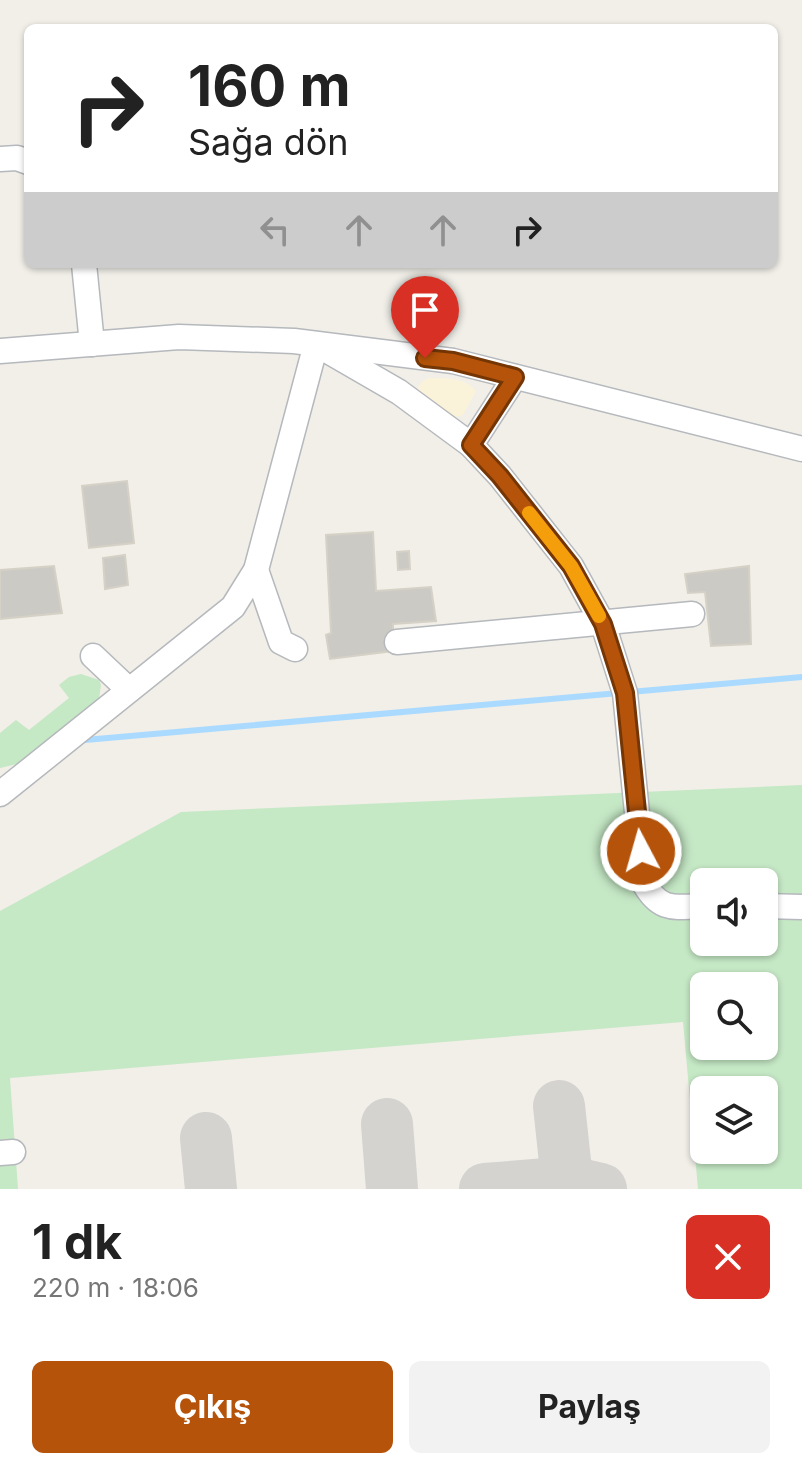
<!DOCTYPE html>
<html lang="tr">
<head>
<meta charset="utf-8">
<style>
	:root { --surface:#fff; --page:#f2f2f2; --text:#222; --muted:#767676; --accent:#b45309 }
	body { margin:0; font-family:Inter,sans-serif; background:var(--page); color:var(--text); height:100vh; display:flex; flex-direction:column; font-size:30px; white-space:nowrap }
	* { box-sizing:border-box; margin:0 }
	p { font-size:26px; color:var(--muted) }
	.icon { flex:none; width:44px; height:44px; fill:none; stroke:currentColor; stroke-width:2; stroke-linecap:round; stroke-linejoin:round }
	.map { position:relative; height:1189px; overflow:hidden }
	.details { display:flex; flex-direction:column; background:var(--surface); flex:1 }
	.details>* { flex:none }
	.top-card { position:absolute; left:24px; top:24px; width:754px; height:244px; border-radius:12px; box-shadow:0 2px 6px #0004; background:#fff; color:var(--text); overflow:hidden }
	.controls { position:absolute; left:690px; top:868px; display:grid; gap:16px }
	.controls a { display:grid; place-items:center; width:88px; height:88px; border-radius:12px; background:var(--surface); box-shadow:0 2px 6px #0004; font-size:40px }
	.pin { position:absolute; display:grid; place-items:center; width:68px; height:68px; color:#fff; margin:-82px -34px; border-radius:50% 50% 50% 0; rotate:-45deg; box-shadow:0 0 8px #0007 }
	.pin .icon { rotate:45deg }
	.me { position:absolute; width:88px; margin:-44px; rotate:354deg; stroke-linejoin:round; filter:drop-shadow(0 0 6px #0008) }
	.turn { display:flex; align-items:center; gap:28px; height:168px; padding:0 32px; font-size:36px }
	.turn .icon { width:104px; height:104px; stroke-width:2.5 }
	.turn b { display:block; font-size:56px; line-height:68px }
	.lanes { display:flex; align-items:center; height:76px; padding:0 32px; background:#0003; justify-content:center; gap:40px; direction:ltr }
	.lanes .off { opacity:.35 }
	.round { display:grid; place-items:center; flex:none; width:84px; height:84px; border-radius:12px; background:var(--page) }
	.overview { display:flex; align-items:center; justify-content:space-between; height:136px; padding:0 32px }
	h1 { font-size:48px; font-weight:700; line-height:60px }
	.primary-button { display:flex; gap:16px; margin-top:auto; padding:16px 32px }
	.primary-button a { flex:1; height:92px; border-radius:12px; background:var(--accent); color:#fff; font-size:32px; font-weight:700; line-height:92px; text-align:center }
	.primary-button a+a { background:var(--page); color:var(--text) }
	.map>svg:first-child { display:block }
	.green { fill:#c5e8c5; fill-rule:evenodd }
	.sand { fill:#fbf3d9 }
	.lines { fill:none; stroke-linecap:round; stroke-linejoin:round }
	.stream { stroke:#aadaff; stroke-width:6 }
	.taxiway { stroke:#d4d3d0; stroke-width:52 }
	.building { fill:#cccac5; stroke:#d6d1c6; stroke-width:2 }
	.minor-casing { stroke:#b5b8bc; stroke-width:27 }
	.minor { stroke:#fff; stroke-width:24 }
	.route-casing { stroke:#753606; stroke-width:20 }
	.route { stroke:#b45309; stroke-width:14 }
	.slow { stroke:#f59e0b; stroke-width:14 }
</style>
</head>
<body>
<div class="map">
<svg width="802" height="1189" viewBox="0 0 802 1189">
	<rect width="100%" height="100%" fill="#f1efe8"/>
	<g class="green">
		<polygon points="81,674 99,680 101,685 98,705 21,763 0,768 0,733 16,720 29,730 69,698 59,685 69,677"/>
		<path d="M802,785V1189H698L683,1022L10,1078L18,1189H0V911L181,812ZM704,882H764V942H704ZM704,986H764V1046H704ZM704,1090H764V1150H704Z"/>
	</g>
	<path class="sand" d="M430,378C447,378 465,378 476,391L463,415C445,422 424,404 418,387L423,381Z"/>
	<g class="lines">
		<g class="stream">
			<polyline points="630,692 802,677"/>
			<polyline points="85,740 619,693"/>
		</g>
		<g class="taxiway">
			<polyline points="559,1106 568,1189"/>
			<polyline points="387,1124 392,1189"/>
			<polyline points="206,1138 211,1189"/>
			<polyline points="485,1189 571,1182 601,1189"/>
		</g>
	</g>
	<g class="building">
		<polygon points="127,481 134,543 89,548 82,486"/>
		<polygon points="373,532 376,591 431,587 436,621 393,624 393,651 330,659 326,635 331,633 326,535"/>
		<polygon points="409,551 410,569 398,570 397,552"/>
		<polygon points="125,555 128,585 105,589 103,558"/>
		<polygon points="54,566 62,613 0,619 0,570"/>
		<polygon points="749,566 751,644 711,646 705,592 688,593 685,574"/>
	</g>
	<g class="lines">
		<defs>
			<g id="minor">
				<polyline points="0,159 17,158 28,162"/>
				<polyline points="84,264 92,344"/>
				<polyline points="0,351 179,337 294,341 453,361 802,449"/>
				<polyline points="471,445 515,377"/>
				<polyline points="256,570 281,642 295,649"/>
				<polyline points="397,642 692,614"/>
				<polyline points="93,656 129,690"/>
				<path d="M0,794L233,607L256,570L316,344L399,392L471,445L500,476L571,566L603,624L625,693L644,883C660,912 674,907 704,906"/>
				<polyline points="764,906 802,907"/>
				<polyline points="0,1153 13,1152"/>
			</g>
		</defs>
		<use href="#minor" class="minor-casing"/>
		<use href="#minor" class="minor"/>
	</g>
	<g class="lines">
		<defs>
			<polyline id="route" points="425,358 453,361 515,377 471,445 500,476 571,566 603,624 625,693 641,851"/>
		</defs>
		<use href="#route" class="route-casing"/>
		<use href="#route" class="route"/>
		<polyline class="slow" points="529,513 571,566 599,616"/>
	</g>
</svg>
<div class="controls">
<a><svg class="icon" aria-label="sound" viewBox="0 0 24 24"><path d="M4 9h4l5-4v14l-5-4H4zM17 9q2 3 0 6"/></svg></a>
<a><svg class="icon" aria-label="search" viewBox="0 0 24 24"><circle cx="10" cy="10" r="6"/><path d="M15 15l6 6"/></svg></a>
<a><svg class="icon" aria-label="layers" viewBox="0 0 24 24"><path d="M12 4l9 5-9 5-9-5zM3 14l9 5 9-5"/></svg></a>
</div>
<div class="pin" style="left:425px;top:358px;background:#d93025"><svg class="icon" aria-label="arrive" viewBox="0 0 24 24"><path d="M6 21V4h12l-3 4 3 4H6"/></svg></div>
<svg class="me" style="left:641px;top:851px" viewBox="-20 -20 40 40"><circle r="17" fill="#b45309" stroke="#fff" stroke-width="3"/><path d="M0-11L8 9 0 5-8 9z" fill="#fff"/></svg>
<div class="top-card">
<div class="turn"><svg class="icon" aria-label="right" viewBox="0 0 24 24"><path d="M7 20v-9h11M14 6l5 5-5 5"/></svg><div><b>160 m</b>Sağa dön</div></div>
<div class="lanes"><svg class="icon off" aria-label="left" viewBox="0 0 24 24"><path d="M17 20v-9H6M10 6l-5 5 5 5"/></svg><svg class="icon off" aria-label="ahead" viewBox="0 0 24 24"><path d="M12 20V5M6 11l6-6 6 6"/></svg><svg class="icon off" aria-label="ahead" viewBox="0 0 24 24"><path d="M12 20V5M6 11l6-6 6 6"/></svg><svg class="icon" aria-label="right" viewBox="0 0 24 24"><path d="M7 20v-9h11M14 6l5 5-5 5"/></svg></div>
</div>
</div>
<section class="details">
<div class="overview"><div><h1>1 dk</h1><p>220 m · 18:06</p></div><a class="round" style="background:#d93025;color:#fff"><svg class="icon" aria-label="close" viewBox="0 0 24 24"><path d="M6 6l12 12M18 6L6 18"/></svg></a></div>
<div class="primary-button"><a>Çıkış</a><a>Paylaş</a></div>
</section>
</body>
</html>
